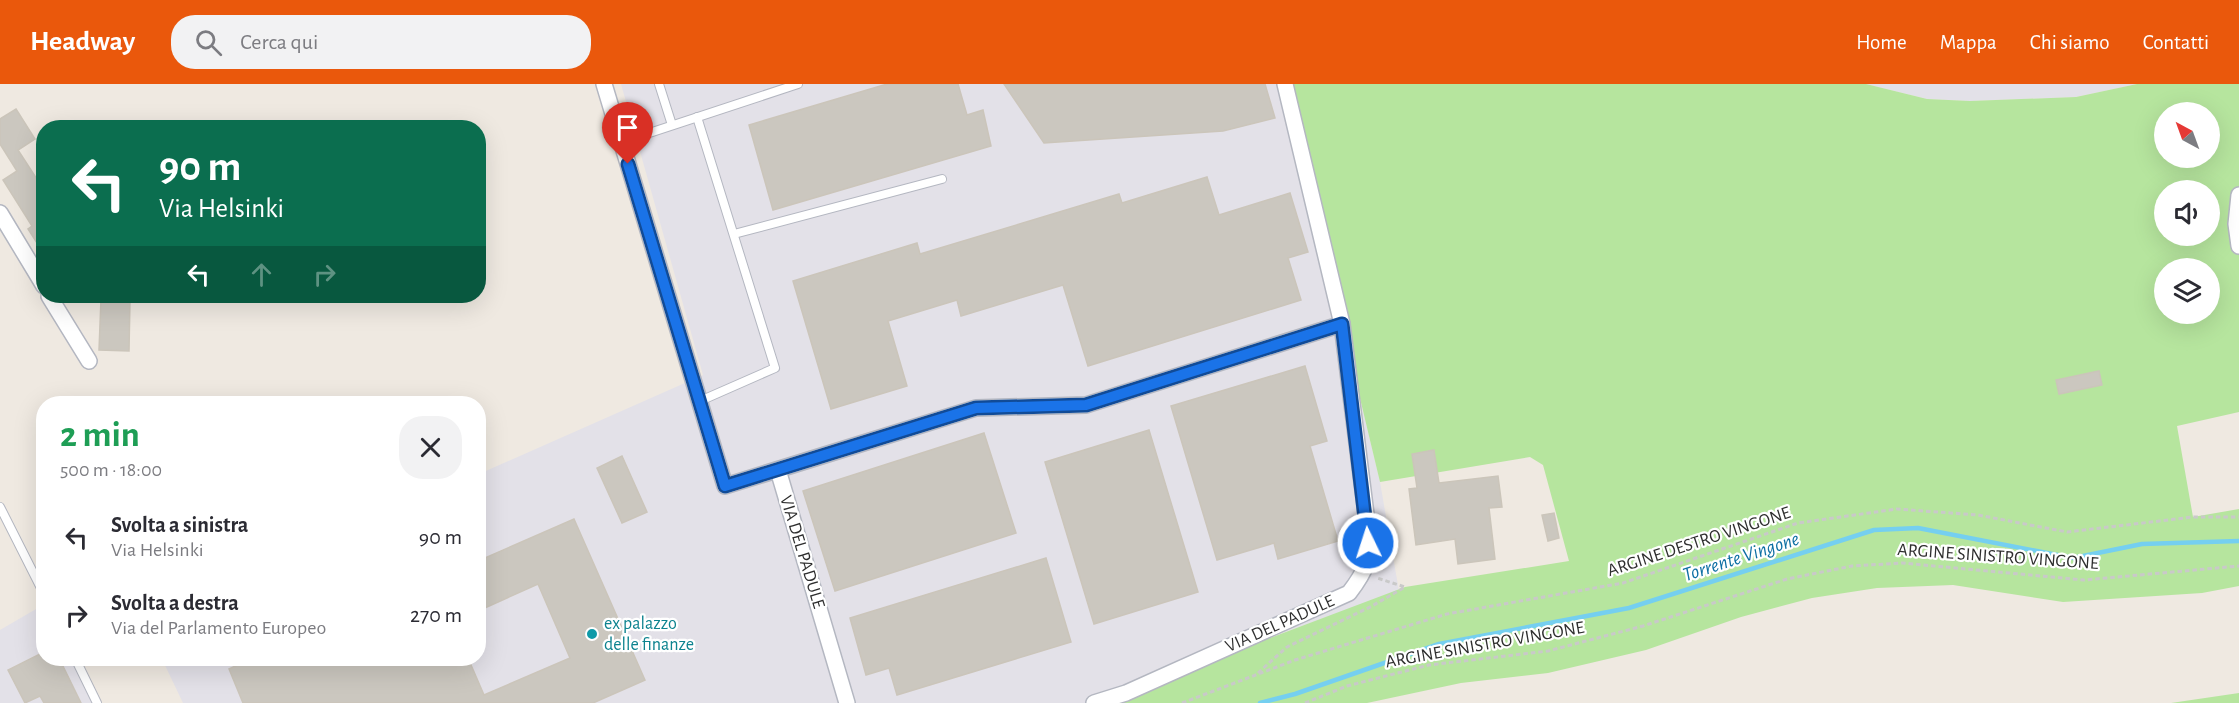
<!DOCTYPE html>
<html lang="it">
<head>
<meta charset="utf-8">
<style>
	:root { --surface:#fff; --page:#f2f2f3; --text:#2b2b33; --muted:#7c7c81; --accent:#ea580c }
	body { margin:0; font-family:"Alegreya Sans",sans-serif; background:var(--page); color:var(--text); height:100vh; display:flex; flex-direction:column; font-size:22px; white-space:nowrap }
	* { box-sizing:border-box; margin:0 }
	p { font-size:20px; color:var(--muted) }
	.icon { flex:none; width:33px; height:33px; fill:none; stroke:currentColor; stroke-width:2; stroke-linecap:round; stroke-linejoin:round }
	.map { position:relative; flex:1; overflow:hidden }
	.panel { position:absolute; left:36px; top:312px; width:450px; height:270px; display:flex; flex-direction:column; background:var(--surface); border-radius:24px; box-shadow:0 6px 24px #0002 }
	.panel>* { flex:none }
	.banner { position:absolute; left:36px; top:36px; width:450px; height:183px; border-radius:24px; box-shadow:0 6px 24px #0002; background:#0b6e4f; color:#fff; overflow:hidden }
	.needle { width:39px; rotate:319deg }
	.buttons { position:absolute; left:2154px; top:18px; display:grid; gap:12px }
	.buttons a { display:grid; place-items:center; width:66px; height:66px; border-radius:50%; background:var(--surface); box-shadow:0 6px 24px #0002; font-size:30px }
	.pin { position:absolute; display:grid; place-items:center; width:51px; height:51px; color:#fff; margin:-62px -26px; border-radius:50% 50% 50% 0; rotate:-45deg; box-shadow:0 0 6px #0007 }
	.pin .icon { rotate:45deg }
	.me { position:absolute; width:66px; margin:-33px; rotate:356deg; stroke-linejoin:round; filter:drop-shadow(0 0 4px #0008) }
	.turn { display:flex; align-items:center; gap:21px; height:126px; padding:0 24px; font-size:27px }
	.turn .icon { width:78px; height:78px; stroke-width:2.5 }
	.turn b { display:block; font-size:42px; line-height:51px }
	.lanes { display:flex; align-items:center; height:57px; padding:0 24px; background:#0003; justify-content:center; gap:30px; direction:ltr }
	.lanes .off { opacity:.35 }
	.round { display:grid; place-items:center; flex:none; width:63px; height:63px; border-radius:24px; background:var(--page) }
	.head { display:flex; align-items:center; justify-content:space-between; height:102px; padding:0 24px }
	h1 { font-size:36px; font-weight:700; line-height:45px; color:#1e9e55 }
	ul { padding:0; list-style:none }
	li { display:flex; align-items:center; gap:18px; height:78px; padding:0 24px }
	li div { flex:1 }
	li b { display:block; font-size:22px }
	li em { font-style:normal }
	header { display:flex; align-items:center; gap:36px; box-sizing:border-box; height:84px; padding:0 30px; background:var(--accent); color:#fff }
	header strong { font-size:28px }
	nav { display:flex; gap:33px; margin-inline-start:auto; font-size:21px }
	.search { width:420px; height:54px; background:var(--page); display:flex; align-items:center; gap:15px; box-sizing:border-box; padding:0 21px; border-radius:24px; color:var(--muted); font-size:22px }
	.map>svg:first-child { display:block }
	.industrial { fill:#e3e1e8 }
	.green { fill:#b6e59e; fill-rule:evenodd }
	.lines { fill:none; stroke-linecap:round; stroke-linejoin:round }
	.stream { stroke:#75cff0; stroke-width:4.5 }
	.building { fill:#cbc7bf; stroke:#cbc5ba; stroke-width:1.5 }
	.service-casing { stroke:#b4b7c1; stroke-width:10 }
	.minor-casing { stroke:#b4b7c1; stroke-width:18 }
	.path { stroke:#c9c9c9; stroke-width:3; stroke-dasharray:4.5 3; stroke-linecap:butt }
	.service { stroke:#fff; stroke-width:8 }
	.minor { stroke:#fff; stroke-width:15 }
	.route-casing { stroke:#114b97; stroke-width:15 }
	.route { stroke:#1a73e8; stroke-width:10 }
	.culture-dot { fill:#0f9aa8; stroke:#fff; stroke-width:2 }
	.labels { text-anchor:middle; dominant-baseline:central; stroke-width:4.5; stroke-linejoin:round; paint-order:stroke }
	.street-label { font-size:18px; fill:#2e2e2e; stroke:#fff }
	.culture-label { font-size:18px; fill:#0d838f; stroke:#fff; text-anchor:start }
	.water-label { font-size:20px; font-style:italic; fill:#0d6fa3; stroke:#fff }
</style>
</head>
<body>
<header>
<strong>Headway</strong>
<div class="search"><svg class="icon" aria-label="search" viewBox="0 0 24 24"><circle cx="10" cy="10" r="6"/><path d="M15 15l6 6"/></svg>Cerca qui</div>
<nav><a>Home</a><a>Mappa</a><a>Chi siamo</a><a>Contatti</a></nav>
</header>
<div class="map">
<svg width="2239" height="619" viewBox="0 0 2239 619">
	<rect width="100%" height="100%" fill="#efe9e1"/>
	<g class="industrial">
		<polygon points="621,0 1285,0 1380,398 1399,507 1089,619 183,619 162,575 478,574 479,390 703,291"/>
		<polygon points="1866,0 2137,0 2076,13 1970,17 1927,15"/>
		<polygon points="43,521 44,574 73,575 94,619 0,619 0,546"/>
	</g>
	<g class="green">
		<path d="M1285,0H1866L1927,15L1970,17L2076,13L2137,0H2239V328L2177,342L2193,433L2239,425V502L2202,509L2063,518L1953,501L1877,504L1812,514L1741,533L1646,566L1548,589L1461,599L1367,619H1098L1405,503L1569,477L1543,381L1530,373L1380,398ZM2164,28H2210V74H2164ZM2164,106H2210V152H2164ZM2164,184H2210V230H2164Z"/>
		<polygon points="2239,609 2239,619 2171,619"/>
	</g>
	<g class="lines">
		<polyline class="stream" points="1260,619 1295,610 1439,560 1629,524 1874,446 1918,444 2073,474 2142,460 2239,457"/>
	</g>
	<g class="building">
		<polygon points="887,0 958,0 967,31 983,26 991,62 773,126 749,41"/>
		<polygon points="1004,0 1265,0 1275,34 1223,47 1044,59"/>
		<polygon points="16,25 35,55 18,66 44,106 44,170 28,145 32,142 3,96 17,87 0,60 0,35"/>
		<polygon points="1207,93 1219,131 1290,109 1308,168 1288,174 1301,216 1088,282 1063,201 961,232 957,216 888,237 907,302 831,325 793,197 917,159 920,170 1119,110 1122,119"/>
		<polygon points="101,215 130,216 129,267 99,266"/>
		<polygon points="1305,282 1327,357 1310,362 1338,457 1278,475 1274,459 1217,476 1171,322"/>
		<polygon points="2099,287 2102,301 2059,310 2056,296"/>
		<polygon points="1149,346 1198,508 1094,540 1045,378"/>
		<polygon points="984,349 1016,449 835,507 803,407"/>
		<polygon points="1434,366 1439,399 1498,392 1502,423 1489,424 1495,475 1458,480 1455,455 1416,461 1409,405 1417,404 1412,370"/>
		<polygon points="622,372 647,428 622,439 597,384"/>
		<polygon points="1554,429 1559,454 1548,457 1542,431"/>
		<polygon points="574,435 645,596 593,619 243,619 229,585 253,574 468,574 484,611 570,574 538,500 478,527 478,477"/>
		<polygon points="1046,474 1071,558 897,611 889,584 866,591 850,534"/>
		<polygon points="44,568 44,574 59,574 81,619 44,619 40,612 25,619 8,586"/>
	</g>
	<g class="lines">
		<defs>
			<g id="service">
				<polyline points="659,0 672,41"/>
				<polyline points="697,33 775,284 700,317"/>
				<polyline points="622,58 798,0"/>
				<polyline points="734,150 942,95"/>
				<polyline points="0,423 44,510"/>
				<polyline points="75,574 97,619"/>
			</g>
			<g id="minor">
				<polyline points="604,0 725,402 976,324 1086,321 1342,240"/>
				<polyline points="2239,111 2236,140 2239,162"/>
				<polyline points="0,129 44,202"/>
				<polyline points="49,212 89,277"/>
				<polyline points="778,386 847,619"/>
				<path d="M1094,619L1126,609L1349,509C1369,483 1368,478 1368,446L1342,240L1285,0"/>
			</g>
		</defs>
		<use href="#service" class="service-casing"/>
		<use href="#minor" class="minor-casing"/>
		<g class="path">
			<polyline points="1258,589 1287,563 1372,522 1405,503 1377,494"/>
			<polyline points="1182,619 1295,576 1447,530 1623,499 1798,439 1897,425 1978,431 2067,448 2193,433 2239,433"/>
			<polyline points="1305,619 1347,602 1429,581 1548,567 1643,542 1787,495 1852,482 1902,479 2084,496 2239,482"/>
		</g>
		<use href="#service" class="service"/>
		<use href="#minor" class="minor"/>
	</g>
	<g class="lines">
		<defs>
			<polyline id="route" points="628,80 725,402 976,324 1086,321 1342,240 1368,459"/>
		</defs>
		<use href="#route" class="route-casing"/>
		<use href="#route" class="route"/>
	</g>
	<circle class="culture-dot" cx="592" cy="550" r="6"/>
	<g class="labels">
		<g class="street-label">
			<text transform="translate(1699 458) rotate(-18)">ARGINE DESTRO VINGONE</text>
			<text transform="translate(802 468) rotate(73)">VIA DEL PADULE</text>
			<text transform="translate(1998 473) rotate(4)">ARGINE SINISTRO VINGONE</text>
			<text transform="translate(1280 540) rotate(-24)">VIA DEL PADULE</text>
			<text transform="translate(1485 561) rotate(-10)">ARGINE SINISTRO VINGONE</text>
		</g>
		<g class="culture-label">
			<text x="604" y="540">ex palazzo<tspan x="604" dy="21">delle finanze</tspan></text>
		</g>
		<g class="water-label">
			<text transform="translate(1741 473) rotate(-18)">Torrente Vingone</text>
		</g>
	</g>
</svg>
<div class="buttons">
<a><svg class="needle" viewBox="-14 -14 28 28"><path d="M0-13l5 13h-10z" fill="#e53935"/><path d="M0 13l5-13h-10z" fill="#7c7c81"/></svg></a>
<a><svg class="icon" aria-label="sound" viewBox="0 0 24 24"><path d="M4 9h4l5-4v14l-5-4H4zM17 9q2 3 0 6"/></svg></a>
<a><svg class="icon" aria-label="layers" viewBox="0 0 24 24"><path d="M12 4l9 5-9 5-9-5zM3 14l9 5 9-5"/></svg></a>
</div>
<div class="pin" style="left:628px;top:80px;background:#d93025"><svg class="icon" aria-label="arrive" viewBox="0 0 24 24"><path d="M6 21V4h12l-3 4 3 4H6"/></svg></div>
<svg class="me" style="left:1368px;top:459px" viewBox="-20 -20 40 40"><circle r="17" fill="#1a73e8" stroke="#fff" stroke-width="3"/><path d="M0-11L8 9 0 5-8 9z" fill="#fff"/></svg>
<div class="banner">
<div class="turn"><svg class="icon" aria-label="left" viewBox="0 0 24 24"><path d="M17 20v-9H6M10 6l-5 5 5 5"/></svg><div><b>90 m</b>Via Helsinki</div></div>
<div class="lanes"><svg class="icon" aria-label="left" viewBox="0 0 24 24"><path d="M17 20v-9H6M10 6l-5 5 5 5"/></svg><svg class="icon off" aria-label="ahead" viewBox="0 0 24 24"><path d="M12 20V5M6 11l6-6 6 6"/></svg><svg class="icon off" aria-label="right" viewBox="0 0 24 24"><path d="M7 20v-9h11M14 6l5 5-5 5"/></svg></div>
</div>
<section class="panel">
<div class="head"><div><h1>2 min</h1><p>500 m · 18:00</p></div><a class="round"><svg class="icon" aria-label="close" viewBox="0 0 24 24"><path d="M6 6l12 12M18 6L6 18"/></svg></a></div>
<ul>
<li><svg class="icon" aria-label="left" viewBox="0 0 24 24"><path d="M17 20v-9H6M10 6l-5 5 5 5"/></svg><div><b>Svolta a sinistra</b><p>Via Helsinki</p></div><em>90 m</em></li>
<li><svg class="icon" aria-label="right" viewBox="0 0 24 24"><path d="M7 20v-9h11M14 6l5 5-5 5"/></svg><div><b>Svolta a destra</b><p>Via del Parlamento Europeo</p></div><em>270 m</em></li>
</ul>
</section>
</div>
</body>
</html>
